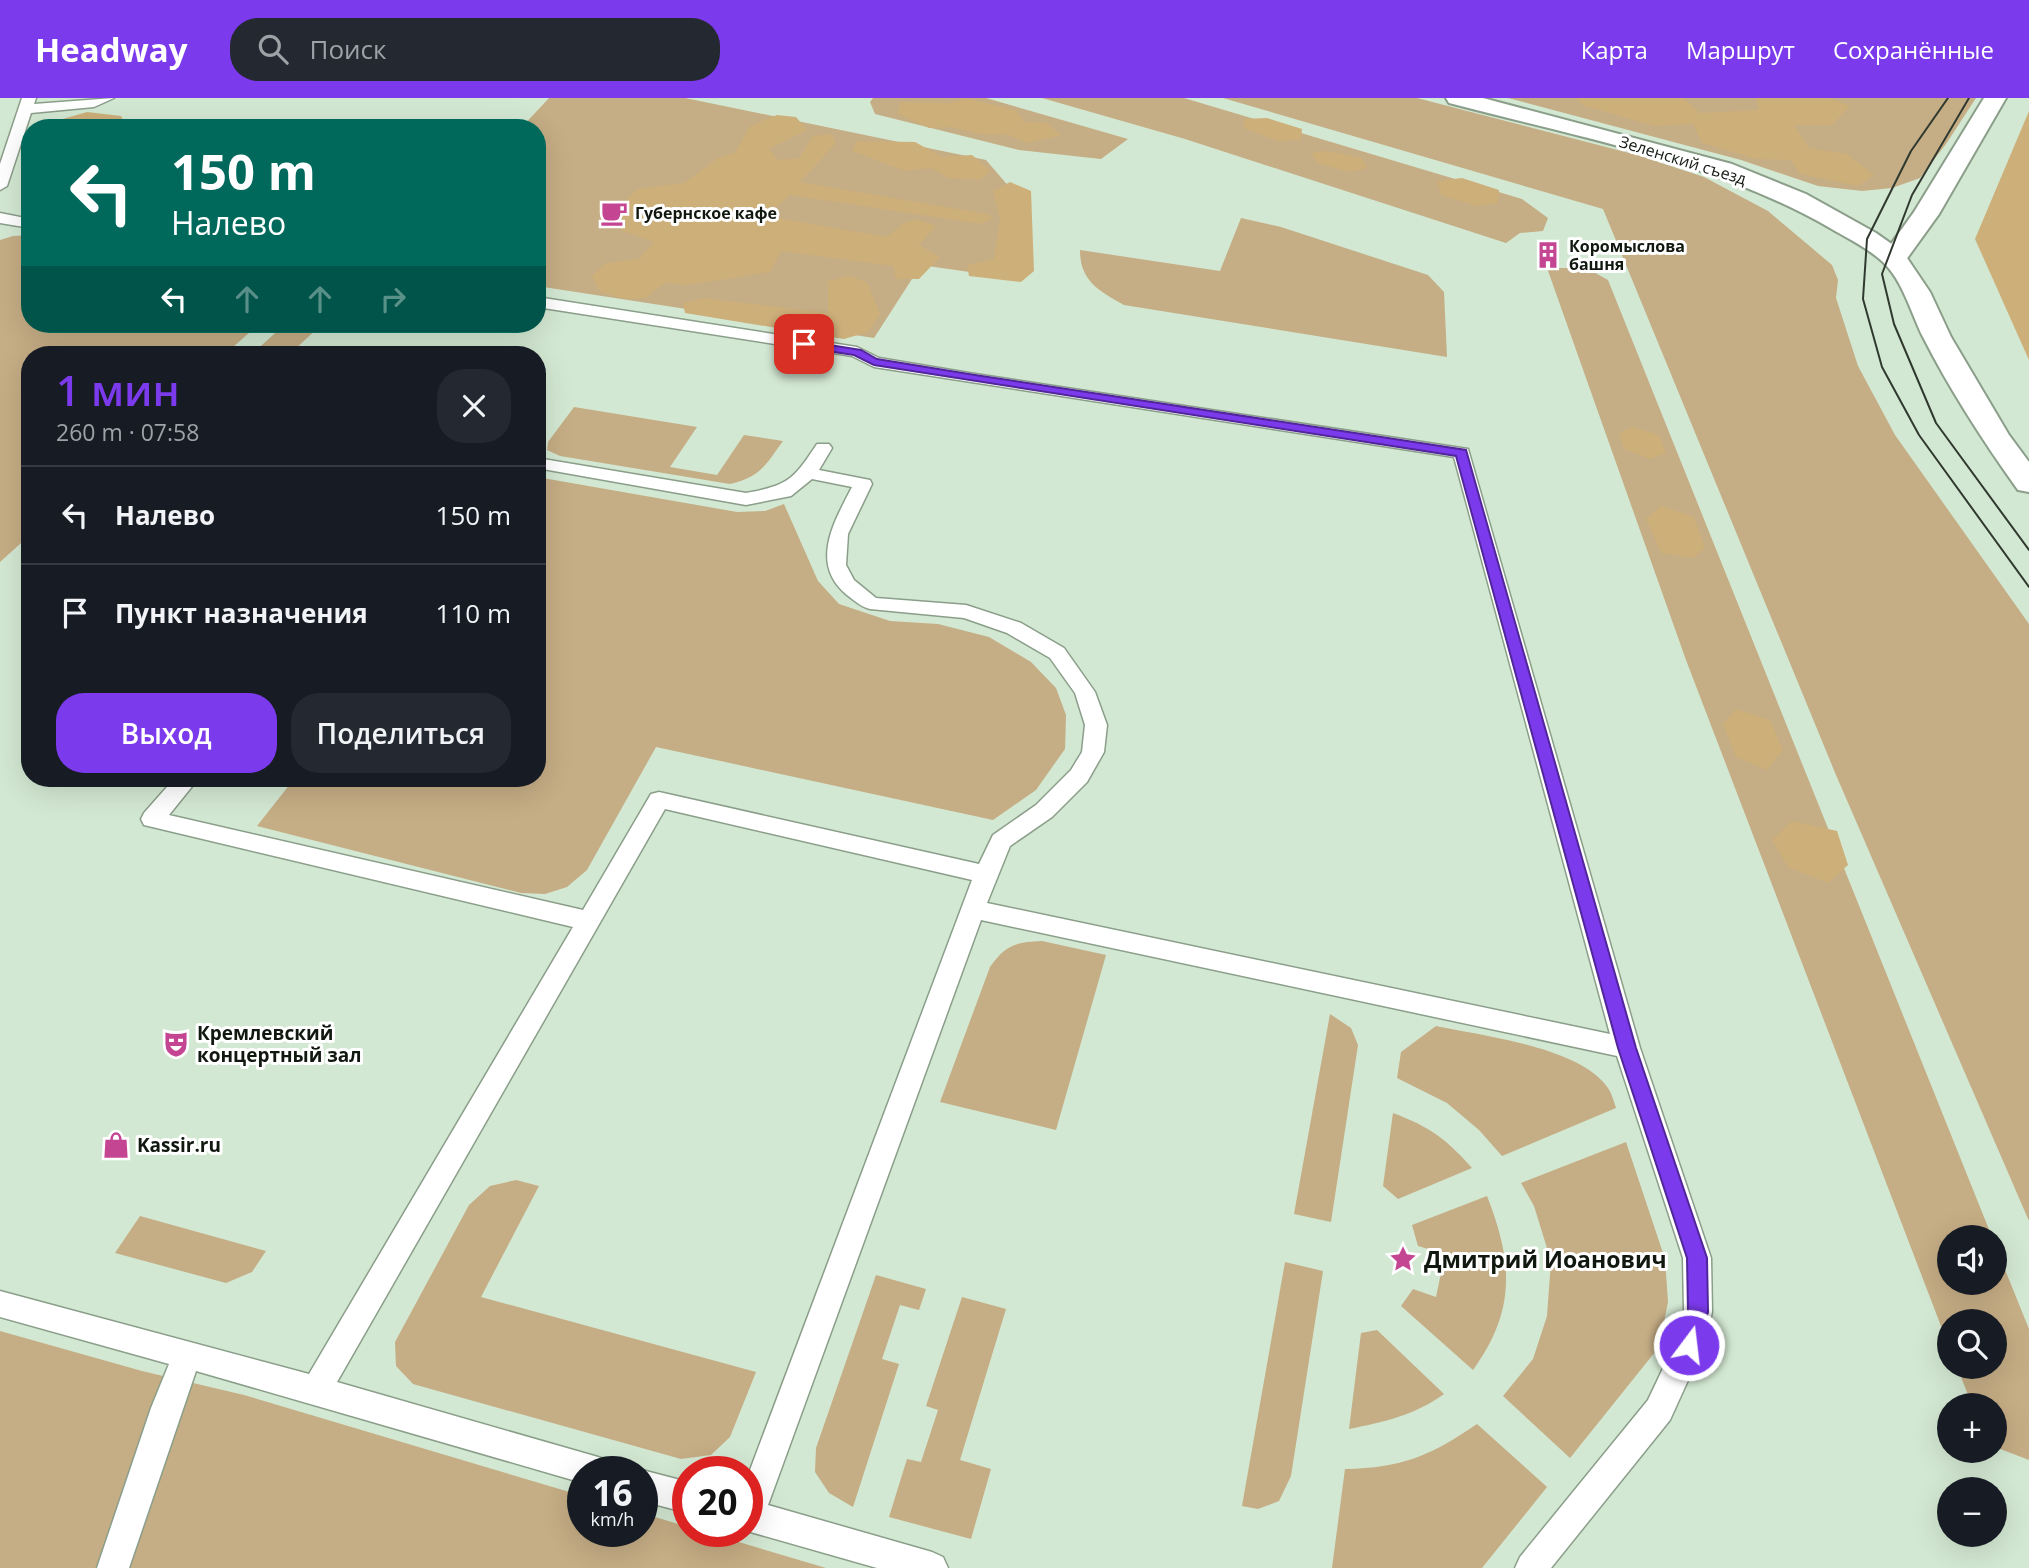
<!DOCTYPE html>
<html lang="ru">
<head>
<meta charset="utf-8">
<style>
	:root { --surface:#171b24; --page:#242831; --text:#f1f3f6; --muted:#9ea1a6; --line:#363941; --accent:#7c3aed }
	body { margin:0; font-family:"Open Sans",sans-serif; background:var(--page); color:var(--text); height:100vh; display:flex; flex-direction:column; font-size:26px; white-space:nowrap }
	* { box-sizing:border-box; margin:0 }
	p { font-size:23px; color:var(--muted) }
	.icon { flex:none; width:38px; height:38px; fill:none; stroke:currentColor; stroke-width:2; stroke-linecap:round; stroke-linejoin:round }
	.map { position:relative; flex:1; overflow:hidden }
	.details { position:absolute; left:21px; top:248px; width:525px; height:441px; display:flex; flex-direction:column; background:var(--surface); border-radius:28px; box-shadow:0 7px 28px #0002 }
	.details>* { flex:none }
	.hud { position:absolute; left:21px; top:21px; width:525px; height:214px; border-radius:28px; box-shadow:0 7px 28px #0002; background:#00695c; color:#fff; overflow:hidden }
	.fabs { position:absolute; left:1937px; top:1127px; display:grid; gap:14px }
	.fabs a { display:grid; place-items:center; width:70px; height:70px; border-radius:50%; background:var(--surface); box-shadow:0 7px 28px #0002; font-size:35px }
	.speed { position:absolute; left:567px; top:1358px; display:flex; gap:14px; font-size:35px; font-weight:700; text-align:center }
	.speed>* { display:grid; place-content:center; width:91px; height:91px; border-radius:50%; background:var(--surface); box-shadow:0 7px 28px #0002; line-height:1 }
	.speed small { font-size:18px; font-weight:400 }
	.speed .limit { border:10px solid #d22; background:#fff; color:#111 }
	.pin { position:absolute; display:grid; place-items:center; width:60px; height:60px; color:#fff; margin:-30px; border-radius:14px; box-shadow:0 4px 10px #0006 }
	.me { position:absolute; width:77px; margin:-38px; rotate:15deg; stroke-linejoin:round; filter:drop-shadow(0 0 5px #0008) }
	.turn { display:flex; align-items:center; gap:24px; height:147px; padding:0 35px; font-size:32px }
	.turn .icon { width:91px; height:91px; stroke-width:2.5 }
	.turn b { display:block; font-size:49px; line-height:60px }
	.lanes { display:flex; align-items:center; height:66px; padding:0 35px; background:#0003; justify-content:center; gap:35px; direction:ltr }
	.lanes .off { opacity:.35 }
	.round { display:grid; place-items:center; flex:none; width:74px; height:74px; border-radius:28px; background:var(--page) }
	.headline { display:flex; align-items:center; justify-content:space-between; height:119px; padding:0 35px }
	h1 { font-size:42px; font-weight:600; line-height:52px; color:var(--accent) }
	.action { display:flex; gap:14px; margin-top:auto; padding:14px 35px }
	.action a { flex:1; height:80px; border-radius:28px; background:var(--accent); color:#fff; font-size:28px; font-weight:600; line-height:80px; text-align:center }
	.action a+a { background:var(--page); color:var(--text) }
	ul { padding:0; list-style:none }
	li { display:flex; align-items:center; gap:21px; height:98px; padding:0 35px; border-top:2px solid var(--line) }
	li div { flex:1 }
	li b { display:block; font-size:26px }
	li em { font-style:normal }
	header { display:flex; align-items:center; gap:42px; box-sizing:border-box; height:98px; padding:0 35px; background:var(--accent); color:#fff }
	header strong { font-size:33px }
	nav { display:flex; gap:38px; margin-inline-start:auto; font-size:24px }
	.search { width:490px; height:63px; background:var(--page); display:flex; align-items:center; gap:18px; box-sizing:border-box; padding:0 24px; border-radius:28px; color:var(--muted); font-size:26px }
	.map>svg:first-child { display:block }
	.green { fill:#c5ad85 }
	.forest { fill:#cdaf7a }
	.lines { fill:none; stroke-linecap:round; stroke-linejoin:round }
	.service-casing { stroke:#8a9e89; stroke-width:3 }
	.tertiary-casing { stroke:#8a9e89; stroke-width:4 }
	.secondary-casing { stroke:#8a9e89; stroke-width:4 }
	.service { fill:#fff; fill-rule:evenodd }
	.tertiary { fill:#fff; fill-rule:evenodd }
	.secondary { fill:#fff; fill-rule:evenodd }
	.tram { stroke:#30392f; stroke-width:2 }
	.route { fill:#7c3aed; stroke:#51269a; stroke-width:2 }
	.labels { text-anchor:middle; dominant-baseline:central; stroke-width:6; stroke-linejoin:round; paint-order:stroke }
	.far-street-label { font-size:16px; fill:#111810; stroke:#fff }
	.far-poi-label { font-size:16px; font-weight:bold; fill:#111810; stroke:#fff; text-anchor:start }
	.poi-label { font-size:19px; font-weight:bold; fill:#111810; stroke:#fff; text-anchor:start }
	.near-poi-label { font-size:23px; font-weight:bold; fill:#111810; stroke:#fff; text-anchor:start }
</style>
</head>
<body>
<header>
<strong>Headway</strong>
<div class="search"><svg class="icon" aria-label="search" viewBox="0 0 24 24"><circle cx="10" cy="10" r="6"/><path d="M15 15l6 6"/></svg>Поиск</div>
<nav><a>Карта</a><a>Маршрут</a><a>Сохранённые</a></nav>
</header>
<div class="map">
<svg width="2029" height="1470" viewBox="0 0 2029 1470">
	<rect width="100%" height="100%" fill="#d3e8d2"/>
	<g class="green">
		<polygon points="549,0 685,0 986,62 1011,91 1011,180 921,167 874,240 537,188 537,30 521,30"/>
		<polygon points="873,0 986,0 1128,41 1101,61 1019,52 875,16 870,4"/>
		<polygon points="1042,0 1184,0 1522,101 1548,120 1543,133 1520,135 1506,145 1185,41"/>
		<polygon points="1223,0 1417,0 1637,57 1704,79 1768,113 1832,167 1838,182 1836,200 1858,268 1895,337 2029,526 2029,1123 1836,677 1603,111"/>
		<polygon points="1508,0 1976,0 1946,46 1920,80 1892,90 1862,93 1818,88 1741,62"/>
		<path d="M1241,120L1281,129L1428,177L1444,194L1447,259L1124,207C1099,193 1080,183 1080,152L1220,173Z"/>
		<polygon points="30,137 30,226 259,226 224,257 30,257 30,437 0,464 0,142 13,138"/>
		<polygon points="1579,166 1608,182 1992,1139 1950,1139 1950,1185 1995,1185 1995,1147 2029,1231 2029,1362 1995,1349 1995,1307 1972,1307 1957,1269 1995,1269 1995,1223 1950,1223 1949,1249 1686,562 1547,170 1571,170"/>
		<polygon points="285,226 322,226 289,257 251,257"/>
		<path d="M574,309L697,329L670,369L717,377L744,337L783,343C765,368 760,379 730,386L560,358L547,352L548,344Z"/>
		<polygon points="537,379 737,414 765,413 784,406 818,483 839,506 890,523 938,526 989,539 1031,564 1056,590 1066,617 1065,651 1036,692 993,722 656,649 587,772 567,789 545,796 521,795 257,728 294,681 537,681"/>
		<path d="M1042,843L1106,857L1056,1032L940,1004L990,869C1005,847 1016,844 1042,843Z"/>
		<polygon points="1330,916 1351,930 1358,947 1331,1124 1294,1116"/>
		<path d="M1436,928C1483,938 1580,949 1608,990C1612,996 1614,1004 1616,1010L1502,1058L1479,1032L1447,1005L1397,980L1401,954Z"/>
		<path d="M1393,1015C1430,1029 1445,1040 1472,1070L1398,1101L1383,1088Z"/>
		<polygon points="1626,1044 1665,1161 1668,1204 1659,1249 1570,1360 1503,1298 1533,1261 1547,1218 1551,1163 1534,1108 1521,1085"/>
		<polygon points="516,1082 539,1088 481,1199 756,1274 730,1339 711,1357 681,1361 413,1286 396,1268 395,1244 469,1107 490,1088"/>
		<path d="M1487,1098C1513,1164 1516,1213 1473,1272L1401,1208L1413,1191L1436,1199L1445,1156L1418,1148L1412,1127Z"/>
		<polygon points="140,1118 266,1153 252,1174 226,1185 115,1155"/>
		<polygon points="1285,1164 1323,1173 1291,1378 1279,1403 1258,1411 1242,1408"/>
		<polygon points="876,1177 926,1191 919,1212 900,1207 882,1261 899,1266 853,1409 829,1395 815,1374 816,1350"/>
		<polygon points="962,1199 1006,1211 960,1362 991,1371 971,1441 889,1419 907,1361 921,1364 938,1312 926,1308"/>
		<path d="M1377,1232L1444,1296C1415,1317 1384,1324 1349,1331L1361,1235Z"/>
		<polygon points="0,1233 142,1273 244,1297 583,1398 583,1433 642,1433 642,1415 688,1429 688,1433 702,1433 826,1470 0,1470"/>
		<path d="M1477,1326L1547,1389L1482,1470H1332L1345,1371C1402,1370 1430,1358 1477,1326Z"/>
	</g>
	<g class="forest">
		<polygon points="965,0 1016,12 1024,24 1047,25 1061,37 1028,45 1008,37 979,36 952,29 929,30 897,15 901,4 951,5"/>
		<polygon points="1575,0 1683,0 1700,15 1759,12 1756,0 1828,0 1850,8 1832,27 1794,27 1809,50 1847,56 1874,77 1858,88 1800,76 1791,62 1756,61 1702,45 1693,26 1654,28 1585,8"/>
		<polygon points="2029,13 2029,262 1975,141"/>
		<polygon points="87,14 121,18 127,30 52,30 56,23"/>
		<path d="M777,17L796,19L807,32L769,51L778,62L799,60L813,38L832,36L836,45L800,84L987,116L993,120L981,126L790,97L766,118L887,139C907,122 911,117 936,128L919,147L940,159L919,181H896L893,168L781,153L770,174L688,187L665,185L646,200L624,201L600,194L592,178L606,165L639,161L654,144L621,132L614,116L637,91L684,85L718,60L735,55L750,28Z"/>
		<polygon points="1267,20 1302,31 1301,42 1278,43 1244,30 1243,21"/>
		<polygon points="857,43 915,44 942,59 972,57 991,73 979,82 948,80 931,70 905,73 852,53"/>
		<polygon points="1326,53 1362,60 1367,70 1350,74 1317,65 1311,55"/>
		<polygon points="1462,80 1499,92 1498,105 1477,108 1441,97 1437,83"/>
		<polygon points="1010,84 1031,93 1034,173 1021,184 969,178 967,167 994,161 1000,122 993,93"/>
		<polygon points="849,178 867,184 880,216 868,234 844,241 685,215 683,205 703,200 828,215 828,183"/>
		<polygon points="1632,329 1659,337 1666,355 1650,361 1624,351 1619,335"/>
		<polygon points="1661,408 1694,419 1705,450 1693,460 1661,455 1646,421"/>
		<polygon points="1736,611 1770,622 1783,652 1767,672 1736,659 1723,626"/>
		<polygon points="1792,723 1837,733 1848,767 1828,785 1788,769 1772,742"/>
	</g>
	<g class="lines">
		<defs>
			<g id="service">
				<polygon points="22,0 36,0 34,6 114,0 94,9 31,15 7,88 0,92 0,66"/>
				<polygon points="0,115 30,121 30,130 0,125"/>
				<path d="M537,199L857,249L879,260L975,276L1468,351L1640,950L1711,1160L1712,1214L1704,1247L1670,1322L1551,1470H1515L1520,1459L1648,1302L1675,1245L1684,1214L1683,1160L1617,958L981,822L768,1407L932,1454L943,1459L948,1470H877L747,1433V1380L972,782L665,711L337,1284L598,1359L609,1363L613,1374H583V1385L196,1273L129,1470H97L151,1310L169,1266L0,1219V1193L309,1276L573,829L144,727L141,721L144,715L174,681H198L169,717L583,812L651,696L659,694L979,766L993,737L1036,707L1071,672L1082,654L1085,627L1075,595L1050,560L1007,535L964,520L870,511C861,509 855,503 847,497C809,466 834,424 852,389L812,381L791,398L746,407L537,370V360L746,395C789,387 793,382 817,346H829L832,350L819,372L870,382L872,386L848,436L846,467L854,482L876,500L966,507L1021,525L1064,550L1095,594L1107,627L1104,654L1087,684L1052,719L1010,748L987,805L1610,936L1454,359L874,269L852,258L537,209Z"/>
				<polygon points="642,1372 688,1384 688,1415 642,1403 642,1374 637,1374"/>
			</g>
			<polygon id="tertiary" points="1984,0 2006,0 1939,116 1903,166 1894,168 1885,166 1881,160 1914,114"/>
			<path id="secondary" d="M1446,0H1483L1732,66L1806,96L1876,135L1903,154L1930,194L1951,239L2009,337L2029,364V394L2018,392C1983,343 1950,292 1923,239C1911,215 1903,183 1883,164C1868,150 1847,140 1830,130C1714,63 1577,39 1449,5Z"/>
		</defs>
		<use href="#service" class="service-casing"/>
		<use href="#tertiary" class="tertiary-casing"/>
		<use href="#secondary" class="secondary-casing"/>
		<use href="#service" class="service"/>
		<use href="#tertiary" class="tertiary"/>
		<use href="#secondary" class="secondary"/>
		<g class="tram">
			<polyline points="1948,0 1911,53 1867,141 1863,201 1882,269 1919,337 2029,489"/>
			<polyline points="1969,0 1912,97 1882,176 1894,226 1936,325 2029,452"/>
		</g>
	</g>
	<polygon class="route" points="804,243 861,252 877,261 975,277 1466,352 1636,950 1707,1160 1708,1214 1696,1254 1689,1256 1682,1254 1679,1247 1688,1214 1687,1160 1618,950 1456,358 874,267 854,257 800,249 799,246"/>
	<defs>
		<symbol id="cafe-bare" viewBox="-9 -9 18 18"><path d="M-5.5-4.5H6V0H3Q3 3.5 0 3.5H-2.5Q-5.5 3.5-5.5 0ZM3-3.2v2h1.7v-2ZM-6 4.5H4V6H-6Z" fill="#c44592" stroke="#fff" stroke-width="2.5" paint-order="stroke"/></symbol>
		<symbol id="building-bare" viewBox="-9 -9 18 18"><path d="M-4-6H4V6H1V3H-1V6H-4ZM-2.5-4.3h1.7v1.8h-1.7ZM.8-4.3h1.7v1.8H.8ZM-2.5-1h1.7V.8h-1.7ZM.8-1h1.7V.8H.8Z" fill="#c44592" stroke="#fff" stroke-width="2.5" paint-order="stroke"/></symbol>
		<symbol id="theatre-bare" viewBox="-9 -9 18 18"><path d="M-5-5.5Q0-4 5-5.5V0Q5 5 0 6Q-5 5-5 0ZM-3.3-2.5H-1v1.5H-3.3ZM1-2.5H3.3v1.5H1ZM-2.8 1Q0 5.5 2.8 1Z" fill="#c44592" stroke="#fff" stroke-width="2.5" paint-order="stroke"/></symbol>
		<symbol id="shop-bare" viewBox="-9 -9 18 18"><path d="M-5-2.5h2.3a2.7 3.5 0 0 1 5.4 0H5L5.5 6h-11ZM-1.5-2.5h3a1.5 2.3 0 0 0-3 0Z" fill="#c44592" stroke="#fff" stroke-width="2.5" paint-order="stroke"/></symbol>
		<symbol id="sight-bare" viewBox="-9 -9 18 18"><path d="M0-6L1.8-2.2L6-1.7L2.9 1.2L3.7 5.4L0 3.3L-3.7 5.4L-2.9 1.2L-6-1.7L-1.8-2.2Z" fill="#c44592" stroke="#fff" stroke-width="2.5" paint-order="stroke"/></symbol>
	</defs>
	<g fill-rule="evenodd">
		<use href="#cafe-bare" x="595" y="96" width="38" height="38"/>
		<use href="#building-bare" x="1529" y="138" width="38" height="38"/>
		<use href="#theatre-bare" x="157" y="927" width="38" height="38"/>
		<use href="#shop-bare" x="97" y="1028" width="38" height="38"/>
		<use href="#sight-bare" x="1384" y="1142" width="38" height="38"/>
	</g>
	<g class="labels">
		<g class="far-street-label">
			<text transform="translate(1683 62) rotate(17)">Зеленский съезд</text>
		</g>
		<g class="far-poi-label">
			<text x="635" y="115">Губернское кафе</text>
			<text x="1569" y="148">Коромыслова<tspan x="1569" dy="18">башня</tspan></text>
		</g>
		<g class="poi-label">
			<text x="197" y="935">Кремлевский<tspan x="197" dy="22">концертный зал</tspan></text>
			<text x="137" y="1047">Kassir.ru</text>
		</g>
		<g class="near-poi-label">
			<text x="1424" y="1161">Дмитрий Иоанович</text>
		</g>
	</g>
</svg>
<div class="fabs">
<a><svg class="icon" aria-label="sound" viewBox="0 0 24 24"><path d="M4 9h4l5-4v14l-5-4H4zM17 9q2 3 0 6"/></svg></a>
<a><svg class="icon" aria-label="search" viewBox="0 0 24 24"><circle cx="10" cy="10" r="6"/><path d="M15 15l6 6"/></svg></a>
<a>+</a>
<a>−</a>
</div>
<div class="speed"><div>16<small>km/h</small></div><div class="limit">20</div></div>
<div class="pin" style="left:804px;top:246px;background:#d93025"><svg class="icon" aria-label="arrive" viewBox="0 0 24 24"><path d="M6 21V4h12l-3 4 3 4H6"/></svg></div>
<svg class="me" style="left:1689px;top:1247px" viewBox="-20 -20 40 40"><circle r="17" fill="#7c3aed" stroke="#fff" stroke-width="3"/><path d="M0-11L8 9 0 5-8 9z" fill="#fff"/></svg>
<div class="hud">
<div class="turn"><svg class="icon" aria-label="left" viewBox="0 0 24 24"><path d="M17 20v-9H6M10 6l-5 5 5 5"/></svg><div><b>150 m</b>Налево</div></div>
<div class="lanes"><svg class="icon" aria-label="left" viewBox="0 0 24 24"><path d="M17 20v-9H6M10 6l-5 5 5 5"/></svg><svg class="icon off" aria-label="ahead" viewBox="0 0 24 24"><path d="M12 20V5M6 11l6-6 6 6"/></svg><svg class="icon off" aria-label="ahead" viewBox="0 0 24 24"><path d="M12 20V5M6 11l6-6 6 6"/></svg><svg class="icon off" aria-label="right" viewBox="0 0 24 24"><path d="M7 20v-9h11M14 6l5 5-5 5"/></svg></div>
</div>
<section class="details">
<div class="headline"><div><h1>1 мин</h1><p>260 m · 07:58</p></div><a class="round"><svg class="icon" aria-label="close" viewBox="0 0 24 24"><path d="M6 6l12 12M18 6L6 18"/></svg></a></div>
<ul>
<li><svg class="icon" aria-label="left" viewBox="0 0 24 24"><path d="M17 20v-9H6M10 6l-5 5 5 5"/></svg><div><b>Налево</b></div><em>150 m</em></li>
<li><svg class="icon" aria-label="arrive" viewBox="0 0 24 24"><path d="M6 21V4h12l-3 4 3 4H6"/></svg><div><b>Пункт назначения</b></div><em>110 m</em></li>
</ul>
<div class="action"><a>Выход</a><a>Поделиться</a></div>
</section>
</div>
</body>
</html>
